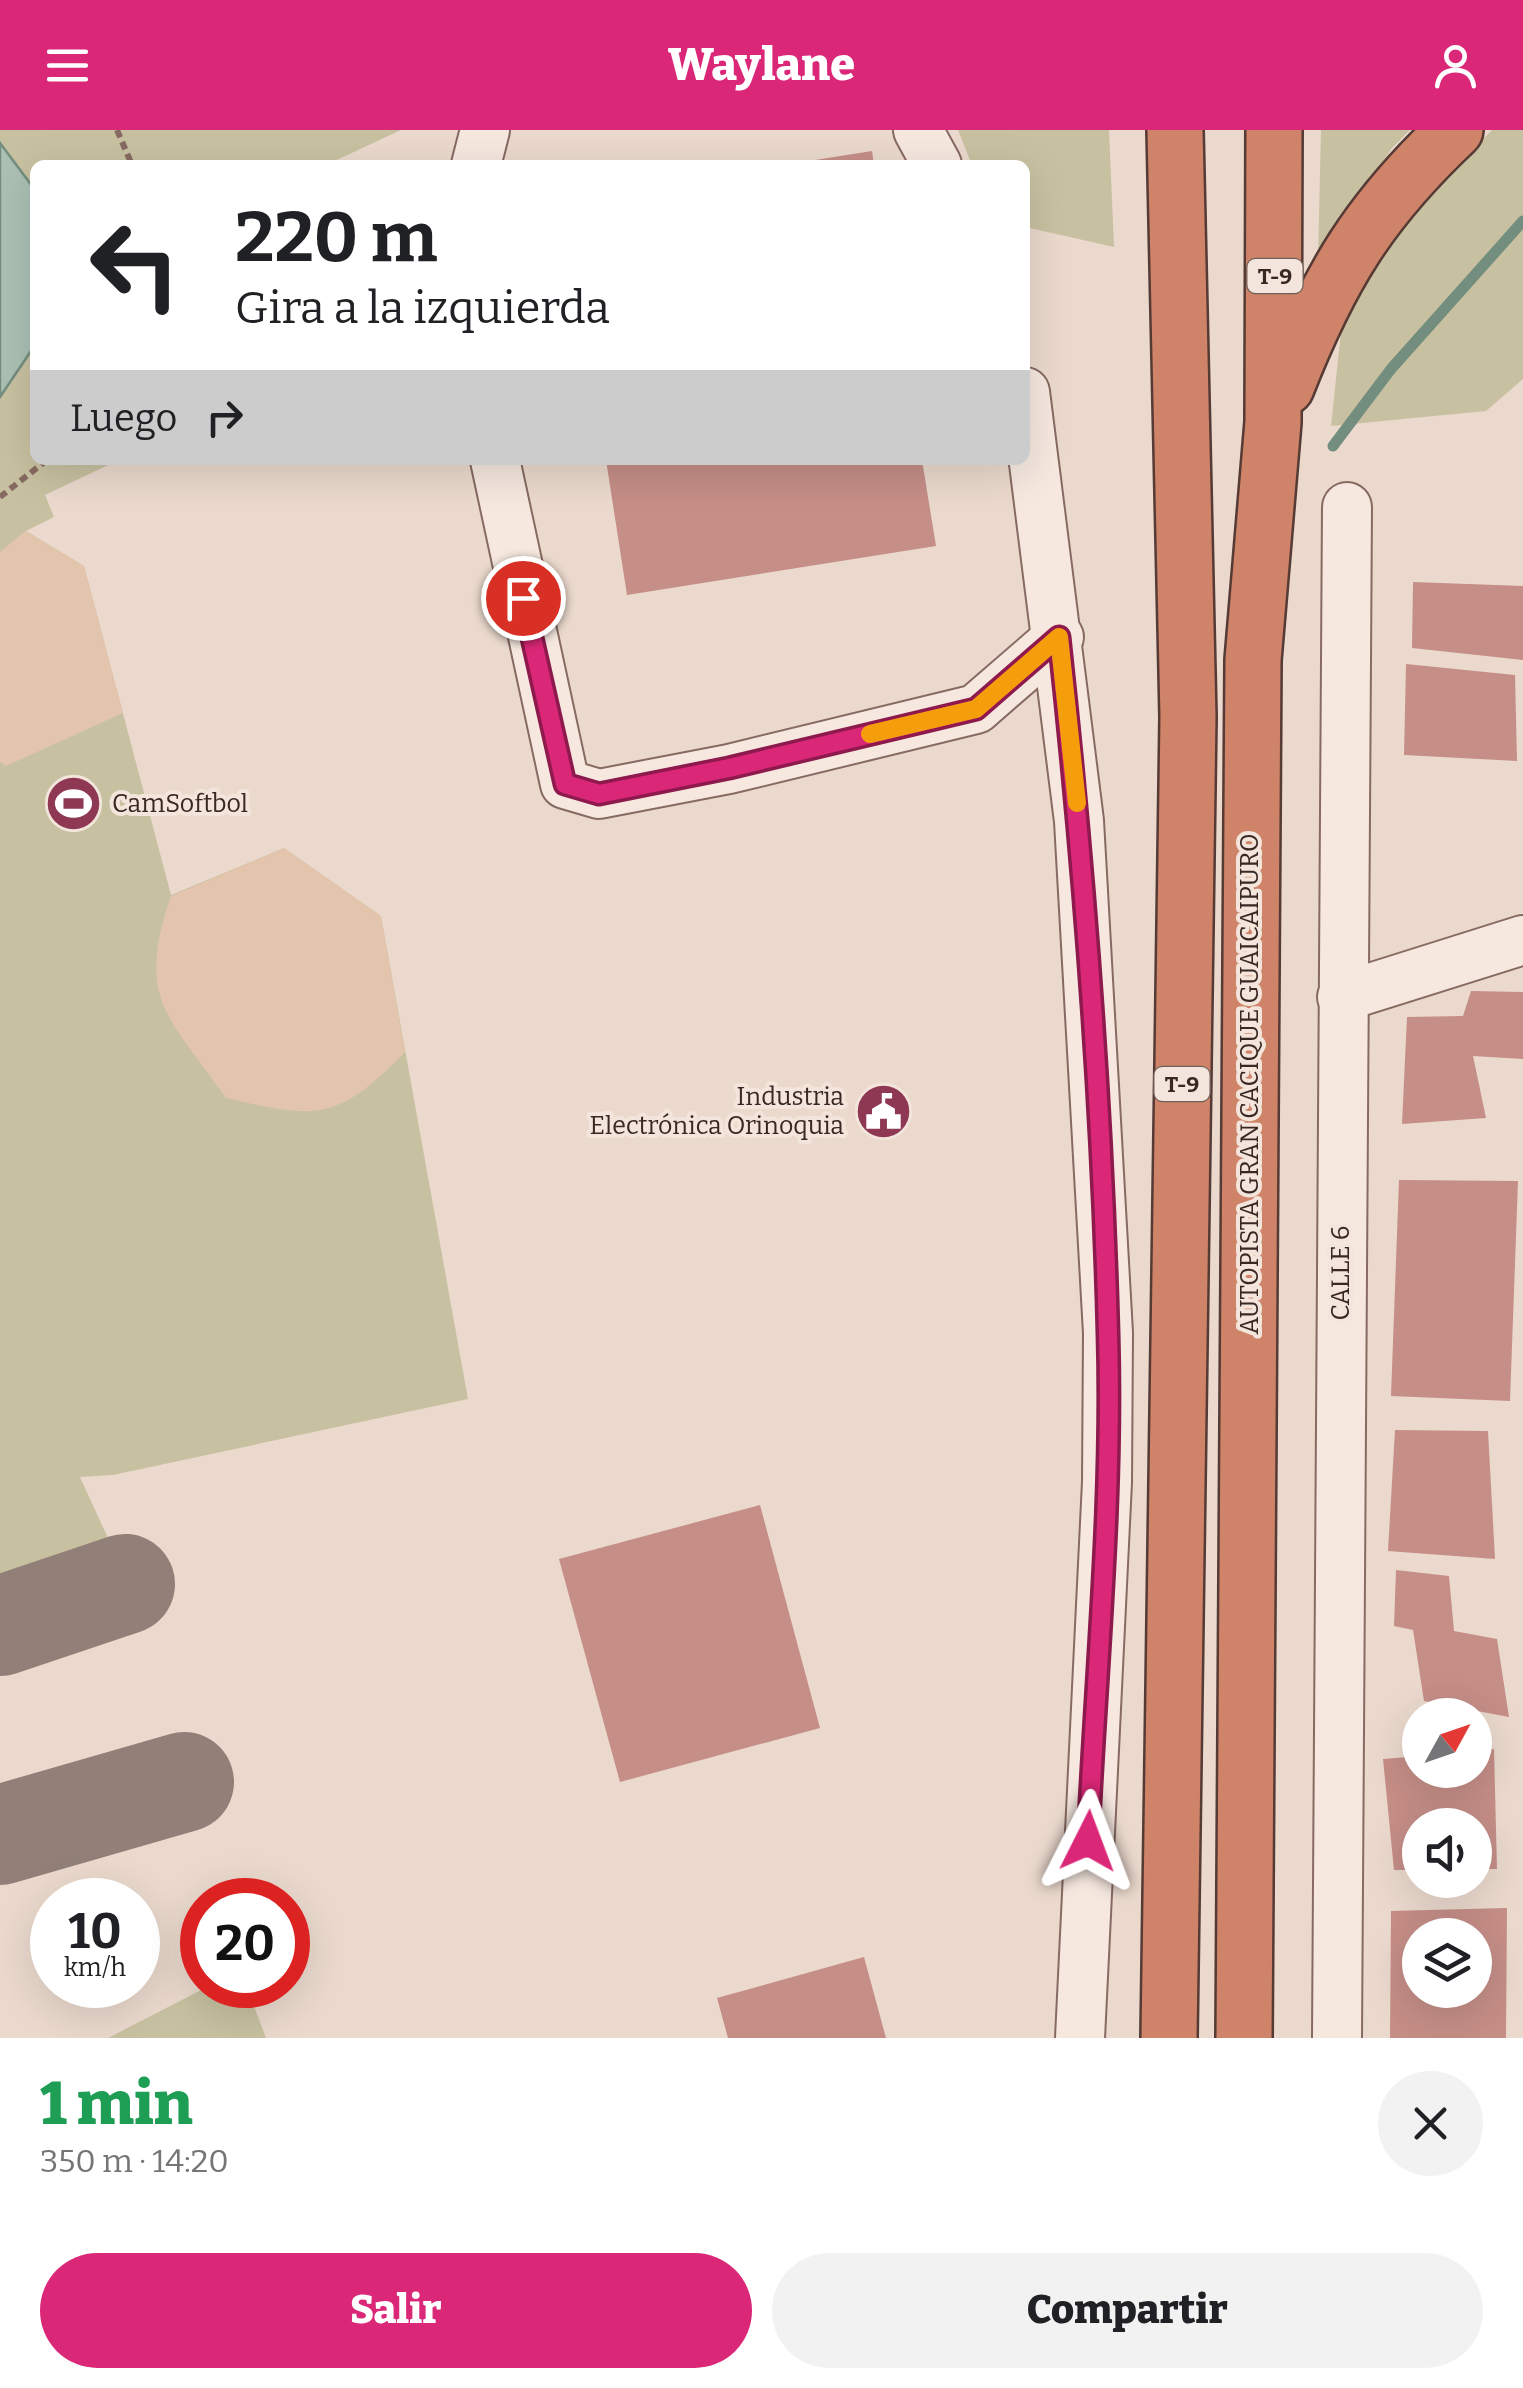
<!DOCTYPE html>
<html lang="es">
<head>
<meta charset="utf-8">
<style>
	:root { --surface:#fff; --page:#f2f2f2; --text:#202124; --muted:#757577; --accent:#db2777 }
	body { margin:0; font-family:Bitter,serif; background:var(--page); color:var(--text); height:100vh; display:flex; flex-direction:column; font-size:38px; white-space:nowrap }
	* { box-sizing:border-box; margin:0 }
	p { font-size:32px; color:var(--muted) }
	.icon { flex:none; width:55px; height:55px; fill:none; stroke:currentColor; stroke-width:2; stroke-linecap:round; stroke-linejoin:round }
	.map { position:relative; height:1908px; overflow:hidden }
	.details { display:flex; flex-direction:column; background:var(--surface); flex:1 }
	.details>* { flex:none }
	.banner { position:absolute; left:30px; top:30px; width:1000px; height:305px; border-radius:15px; box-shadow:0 10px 40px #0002; background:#fff; color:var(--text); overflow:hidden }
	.needle { width:65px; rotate:50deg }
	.tools { position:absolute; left:1402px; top:1568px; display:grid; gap:20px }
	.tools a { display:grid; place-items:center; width:90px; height:90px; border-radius:50%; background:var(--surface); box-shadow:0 10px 40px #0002; font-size:50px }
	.speed { position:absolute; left:30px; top:1748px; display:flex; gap:20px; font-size:50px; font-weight:700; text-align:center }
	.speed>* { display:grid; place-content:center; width:130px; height:130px; border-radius:50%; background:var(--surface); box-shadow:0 10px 40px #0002; line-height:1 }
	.speed small { font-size:25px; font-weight:400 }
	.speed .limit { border:15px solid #d22; background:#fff; color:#111 }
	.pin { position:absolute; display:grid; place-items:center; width:85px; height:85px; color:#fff; margin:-42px; border:5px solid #fff; border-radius:50%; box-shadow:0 2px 10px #0007 }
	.me { position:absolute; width:110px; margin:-55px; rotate:3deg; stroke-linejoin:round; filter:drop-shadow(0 0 8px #0008) }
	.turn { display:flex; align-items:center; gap:35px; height:210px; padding:0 40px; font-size:45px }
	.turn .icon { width:130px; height:130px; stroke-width:2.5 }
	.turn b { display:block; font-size:70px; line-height:85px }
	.then { display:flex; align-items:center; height:95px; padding:0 40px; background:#0003; gap:20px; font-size:38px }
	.round { display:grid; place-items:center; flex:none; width:105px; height:105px; border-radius:52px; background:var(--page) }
	.summary { display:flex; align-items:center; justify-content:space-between; height:170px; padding:0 40px }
	h1 { font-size:60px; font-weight:800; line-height:75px; color:#1e9e55 }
	.button { display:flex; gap:20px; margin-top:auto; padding:20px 40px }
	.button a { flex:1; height:115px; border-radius:60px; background:var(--accent); color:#fff; font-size:40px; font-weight:800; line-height:115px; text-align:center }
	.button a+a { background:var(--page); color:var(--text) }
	header { display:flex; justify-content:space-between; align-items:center; height:130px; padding:0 40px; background:var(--accent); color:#fff; font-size:45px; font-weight:800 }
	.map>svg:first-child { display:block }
	.green { fill:#c8c1a1 }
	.sand { fill:#e3c5ad }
	.water { fill:#acc0b4; stroke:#738e7f; stroke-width:2.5 }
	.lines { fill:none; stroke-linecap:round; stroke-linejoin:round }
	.stream { stroke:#738e7f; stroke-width:11 }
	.taxiway { stroke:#928078; stroke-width:100 }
	.building { fill:#c58e87; fill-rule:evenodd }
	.minor-casing { stroke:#876a62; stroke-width:52 }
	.highway-casing { stroke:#553a35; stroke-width:60 }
	.path { stroke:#876a62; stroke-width:6; stroke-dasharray:8 5; stroke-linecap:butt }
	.minor { stroke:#f6e8df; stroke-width:48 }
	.highway { stroke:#cf8368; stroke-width:55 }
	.route-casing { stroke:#8e194d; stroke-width:25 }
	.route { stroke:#db2777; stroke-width:18 }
	.slow { stroke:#f59e0b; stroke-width:18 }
	.labels { text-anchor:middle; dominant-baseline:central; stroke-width:8; stroke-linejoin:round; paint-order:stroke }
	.shield { fill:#f3e5db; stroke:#71605a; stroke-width:2.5 }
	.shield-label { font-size:22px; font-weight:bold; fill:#392723 }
	.poi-label { font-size:25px; fill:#392723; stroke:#f3e5db; text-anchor:start }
	.street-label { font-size:25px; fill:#392723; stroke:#f3e5db }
</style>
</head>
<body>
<header><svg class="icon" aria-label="menu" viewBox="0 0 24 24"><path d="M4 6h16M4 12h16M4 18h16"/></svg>Waylane<svg class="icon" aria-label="person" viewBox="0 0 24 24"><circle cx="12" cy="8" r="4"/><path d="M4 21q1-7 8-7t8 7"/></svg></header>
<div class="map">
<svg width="1523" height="1908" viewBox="0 0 1523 1908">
	<rect width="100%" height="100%" fill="#ebd9cd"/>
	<g class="green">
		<polygon points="0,0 401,0 326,35 35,35 35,330 119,330 45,365 54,387 26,401 84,436 171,765 284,718 381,786 468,1269 113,1345 80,1347 118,1430 0,1456"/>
		<polygon points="958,0 1109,0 1114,117 1025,97 1025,35 972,35"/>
		<polygon points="1321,0 1410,0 1392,18 1318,129"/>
		<polygon points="1492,0 1523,0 1523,249 1486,281 1331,296 1341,202 1376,122"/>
		<polygon points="211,1855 246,1855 266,1908 108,1908"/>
	</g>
	<g class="sand">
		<polygon points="25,401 84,436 123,583 6,636 0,632 0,422"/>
		<path d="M284,718L381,786L405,922C337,992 317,989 226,968C169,886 135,870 171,766Z"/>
	</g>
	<polygon class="water" points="0,13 35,60 35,215 0,267"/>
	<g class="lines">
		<polyline class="stream" points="1333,316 1391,239 1523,91"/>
		<g class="taxiway">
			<polyline points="0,1496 125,1454"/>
			<polyline points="0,1705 184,1652"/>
		</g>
	</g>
	<g class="building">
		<polygon points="872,21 874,35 796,35 796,33"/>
		<polygon points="606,330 922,330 936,416 627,465"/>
		<polygon points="1413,452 1523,456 1523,530 1412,518"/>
		<polygon points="1406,534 1515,545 1517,631 1404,625"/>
		<polygon points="1471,861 1523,862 1523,929 1473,926 1486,988 1402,994 1407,887 1463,886"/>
		<polygon points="1399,1050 1518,1051 1510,1271 1391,1266"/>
		<polygon points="1395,1300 1488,1301 1495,1429 1388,1421"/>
		<polygon points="760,1375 820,1598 620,1652 559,1429"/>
		<polygon points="1396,1440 1449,1446 1454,1501 1497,1509 1509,1587 1424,1571 1413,1500 1394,1496"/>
		<polygon points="1494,1619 1497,1739 1475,1739 1475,1695 1420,1695 1420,1740 1394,1740 1383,1629 1420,1626 1420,1640 1475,1640 1475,1621"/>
		<path d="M1507,1778L1506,1908H1390L1391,1781ZM1420,1805H1475V1860H1420Z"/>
		<polygon points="864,1827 886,1908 728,1908 717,1868"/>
	</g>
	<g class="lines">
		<defs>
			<g id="minor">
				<polyline points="918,0 937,35"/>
				<polyline points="476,35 485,0"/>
				<polyline points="1025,262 1079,691 1108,1203 1107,1352 1080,1908"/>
				<polyline points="495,330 565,654 599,664 729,639 976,579 1059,507"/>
				<polyline points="1342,867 1523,810"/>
				<polyline points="1337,1908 1347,377"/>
			</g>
			<g id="highway">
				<path d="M1286,257C1329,147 1369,81 1455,0"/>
				<polyline points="1169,1908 1188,587 1175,0"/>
				<polyline points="1244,1908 1253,530 1273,292 1274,0"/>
			</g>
		</defs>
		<use href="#minor" class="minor-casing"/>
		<use href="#highway" class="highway-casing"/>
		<g class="path">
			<polyline points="117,0 132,35"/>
			<polyline points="0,367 47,330"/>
		</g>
		<use href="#minor" class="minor"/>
		<use href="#highway" class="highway"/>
	</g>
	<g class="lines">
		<defs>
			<path id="route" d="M523,468L565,654L599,664L729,638L976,579L1059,507C1084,738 1102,971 1108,1203C1113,1372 1096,1542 1088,1711"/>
		</defs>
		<use href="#route" class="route-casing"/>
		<use href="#route" class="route"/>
		<polyline class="slow" points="870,604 976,579 1059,507 1077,673"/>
	</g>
	<defs>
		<symbol id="stadium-disc" viewBox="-11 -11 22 22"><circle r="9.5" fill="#8f3853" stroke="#f3e5db"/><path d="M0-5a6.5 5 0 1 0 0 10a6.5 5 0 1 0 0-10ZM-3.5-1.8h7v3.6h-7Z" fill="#fff"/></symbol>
		<symbol id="civic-disc" viewBox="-11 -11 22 22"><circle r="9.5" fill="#8f3853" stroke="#f3e5db"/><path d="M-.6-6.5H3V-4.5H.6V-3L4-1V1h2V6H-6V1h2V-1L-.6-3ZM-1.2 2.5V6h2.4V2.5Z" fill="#fff"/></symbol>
	</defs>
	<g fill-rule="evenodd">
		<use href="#stadium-disc" x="42" y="642" width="63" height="63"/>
		<use href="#civic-disc" x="852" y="950" width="63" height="63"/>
	</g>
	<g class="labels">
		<g class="shield">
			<rect x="1247.5" y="129" width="55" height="34" rx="8"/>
			<rect x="1154.5" y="937" width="55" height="34" rx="8"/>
		</g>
		<g class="shield-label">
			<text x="1275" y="146">T-9</text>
			<text x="1182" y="954">T-9</text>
		</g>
		<g class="poi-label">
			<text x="112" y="674">CamSoftbol</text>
			<text x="844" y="967" text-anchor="end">Industria<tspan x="844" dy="29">Electrónica Orinoquia</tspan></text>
		</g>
		<g class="street-label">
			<text transform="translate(1250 954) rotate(-90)">AUTOPISTA GRAN CACIQUE GUAICAIPURO</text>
			<text transform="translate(1341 1143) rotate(-90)">CALLE 6</text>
		</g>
	</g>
</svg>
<div class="tools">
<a><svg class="needle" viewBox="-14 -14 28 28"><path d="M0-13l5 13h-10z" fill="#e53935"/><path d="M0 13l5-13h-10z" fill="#757577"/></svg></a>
<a><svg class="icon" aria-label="sound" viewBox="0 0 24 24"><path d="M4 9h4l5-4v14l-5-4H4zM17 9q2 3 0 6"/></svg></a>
<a><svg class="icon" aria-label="layers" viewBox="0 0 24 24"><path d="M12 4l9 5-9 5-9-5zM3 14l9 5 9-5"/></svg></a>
</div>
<div class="speed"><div>10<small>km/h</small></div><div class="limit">20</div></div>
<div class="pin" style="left:523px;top:468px;background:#d93025"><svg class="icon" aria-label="arrive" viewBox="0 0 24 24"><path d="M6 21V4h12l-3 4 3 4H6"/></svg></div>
<svg class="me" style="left:1088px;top:1711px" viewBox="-20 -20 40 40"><path d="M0-17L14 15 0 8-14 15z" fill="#db2777" stroke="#fff" stroke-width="4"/></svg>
<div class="banner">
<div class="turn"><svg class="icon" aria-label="left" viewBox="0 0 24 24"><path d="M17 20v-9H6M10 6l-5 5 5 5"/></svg><div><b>220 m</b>Gira a la izquierda</div></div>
<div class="then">Luego<svg class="icon" aria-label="right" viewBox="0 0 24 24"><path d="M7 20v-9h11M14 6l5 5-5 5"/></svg></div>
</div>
</div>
<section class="details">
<div class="summary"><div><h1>1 min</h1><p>350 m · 14:20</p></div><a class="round"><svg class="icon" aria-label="close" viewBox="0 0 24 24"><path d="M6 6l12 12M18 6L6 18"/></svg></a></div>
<div class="button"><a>Salir</a><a>Compartir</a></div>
</section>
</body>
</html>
